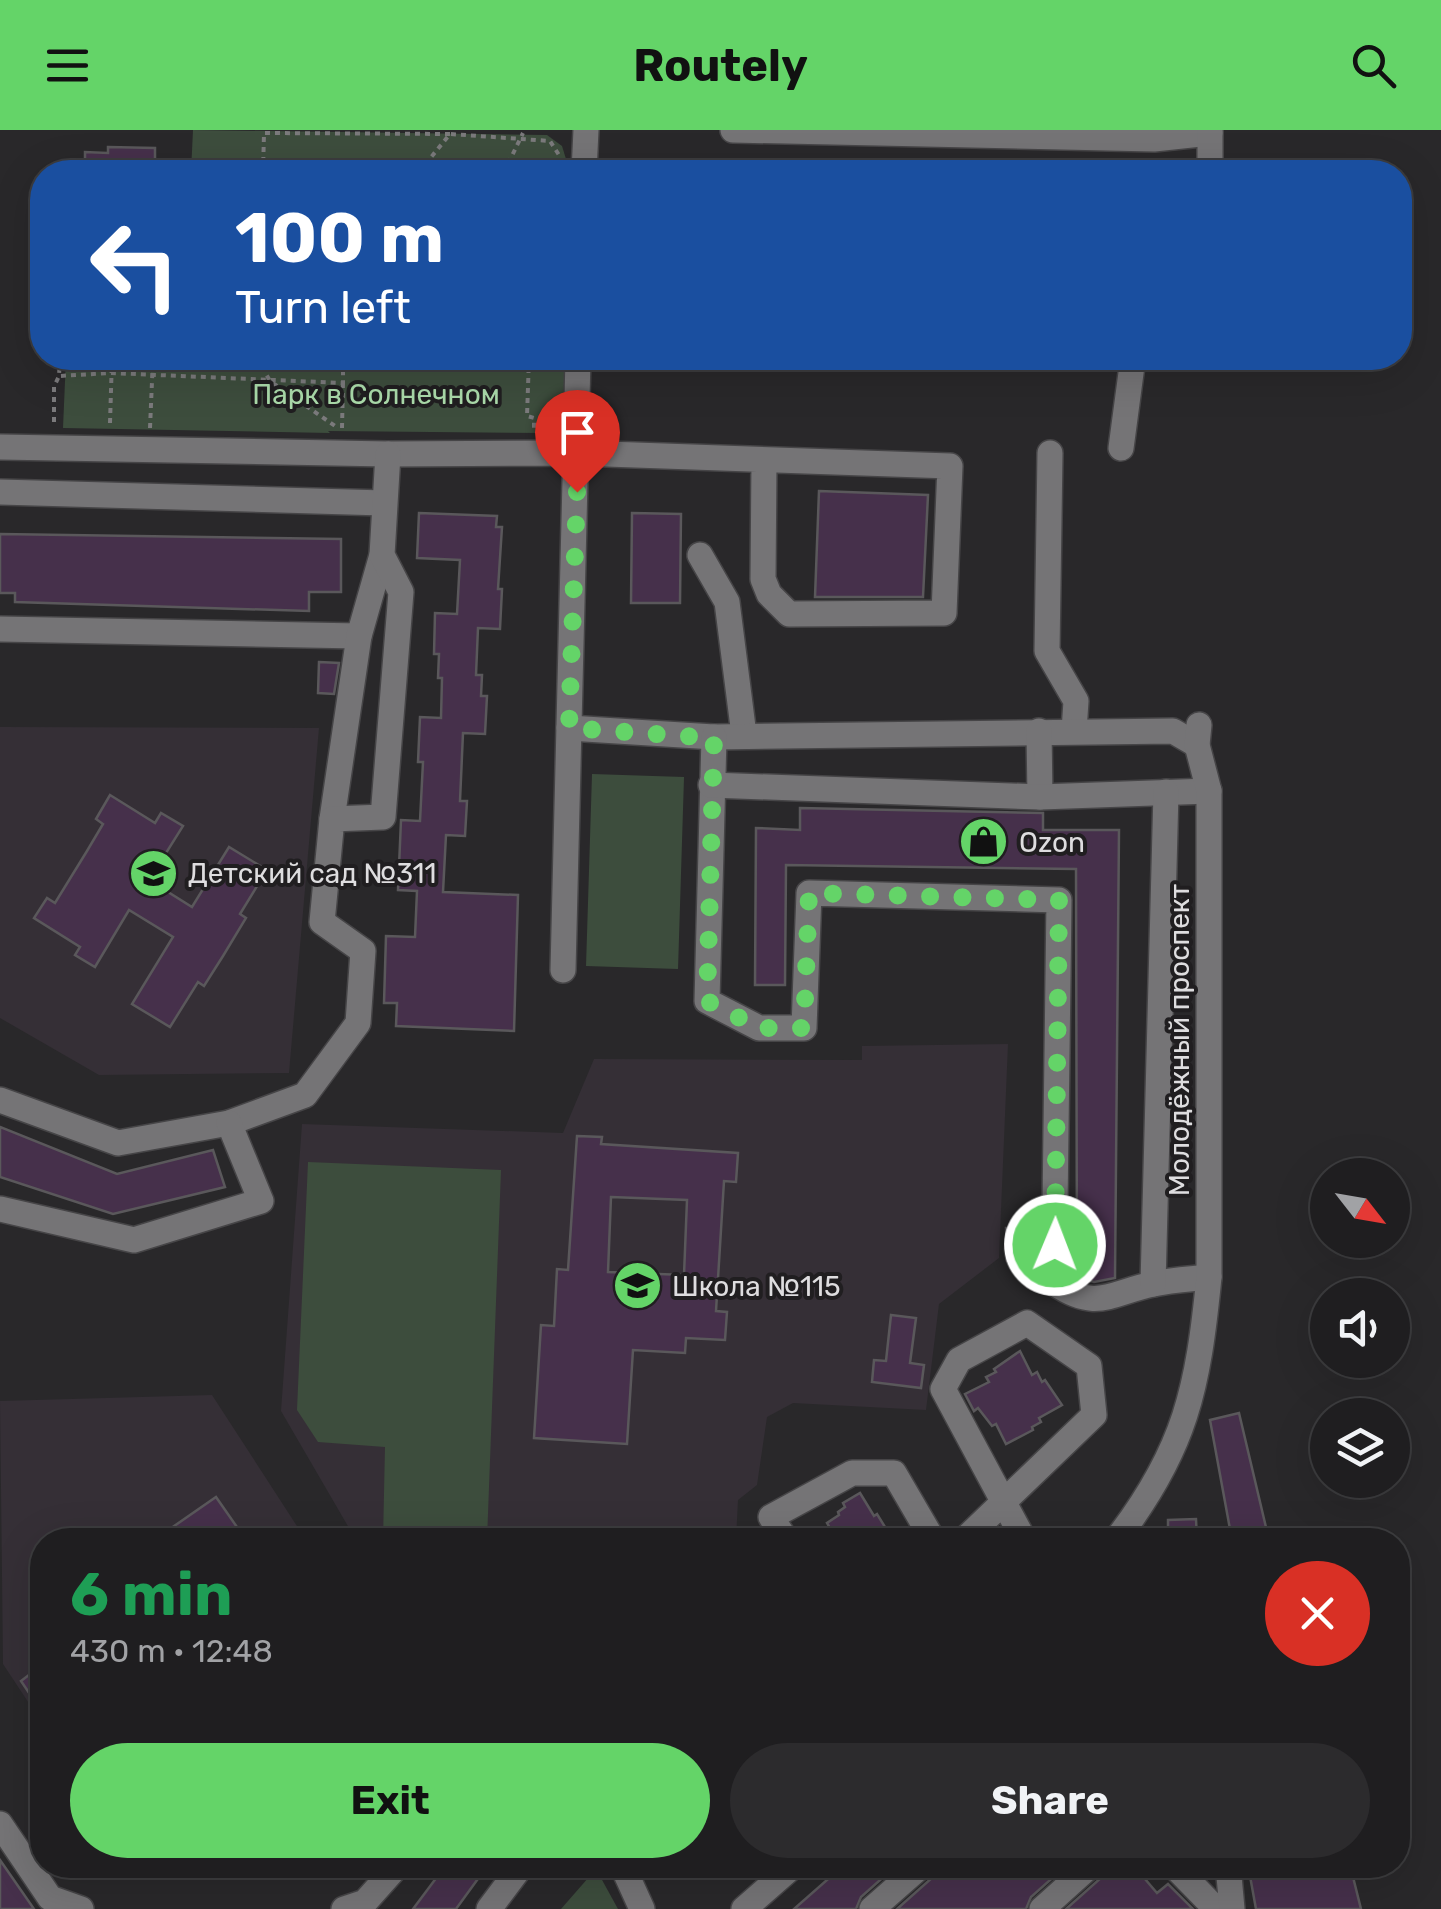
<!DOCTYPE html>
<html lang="en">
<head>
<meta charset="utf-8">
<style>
	:root { --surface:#1f1e20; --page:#2c2b2d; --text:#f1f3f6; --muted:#a1a2a5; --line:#3c3c3e; --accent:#64d468 }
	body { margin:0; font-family:Rubik,sans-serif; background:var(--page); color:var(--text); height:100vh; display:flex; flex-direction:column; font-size:38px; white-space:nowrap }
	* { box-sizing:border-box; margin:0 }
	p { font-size:32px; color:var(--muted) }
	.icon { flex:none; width:55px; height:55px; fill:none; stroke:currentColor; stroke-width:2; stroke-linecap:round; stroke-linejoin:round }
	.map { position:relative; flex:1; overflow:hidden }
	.side { position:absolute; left:30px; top:1398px; width:1380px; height:350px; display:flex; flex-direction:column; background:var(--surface); border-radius:40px; box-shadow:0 10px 40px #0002,0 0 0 2px var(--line) }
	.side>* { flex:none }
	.hud { position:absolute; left:30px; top:30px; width:1382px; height:210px; border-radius:40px; box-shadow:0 10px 40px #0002,0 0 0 2px var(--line); background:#1a4fa0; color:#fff; overflow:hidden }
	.needle { width:65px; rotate:121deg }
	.buttons { position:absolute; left:1310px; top:1028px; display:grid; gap:20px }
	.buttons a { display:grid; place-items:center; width:100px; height:100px; border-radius:50%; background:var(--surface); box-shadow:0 10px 40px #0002,0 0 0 2px var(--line); font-size:50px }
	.pin { position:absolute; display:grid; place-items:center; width:85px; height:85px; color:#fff; margin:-102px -42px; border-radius:50% 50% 50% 0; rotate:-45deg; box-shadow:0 0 10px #0007 }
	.pin .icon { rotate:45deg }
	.me { position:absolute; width:110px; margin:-55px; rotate:1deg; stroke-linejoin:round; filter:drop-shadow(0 0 8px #0008) }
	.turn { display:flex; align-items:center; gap:35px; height:210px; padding:0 40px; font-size:45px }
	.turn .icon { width:130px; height:130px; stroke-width:2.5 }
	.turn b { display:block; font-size:70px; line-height:85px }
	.round { display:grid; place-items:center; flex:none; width:105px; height:105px; border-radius:52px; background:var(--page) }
	.head { display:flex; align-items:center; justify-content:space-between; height:170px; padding:0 40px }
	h1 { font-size:60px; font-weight:700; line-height:75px; color:#1e9e55 }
	.cta { display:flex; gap:20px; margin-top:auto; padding:20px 40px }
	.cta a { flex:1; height:115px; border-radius:60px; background:var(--accent); color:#111; font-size:40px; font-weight:700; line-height:115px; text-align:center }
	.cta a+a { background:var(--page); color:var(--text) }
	header { display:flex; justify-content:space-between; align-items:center; height:130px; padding:0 40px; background:var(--accent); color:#111; font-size:45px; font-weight:700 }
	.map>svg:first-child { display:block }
	.built { fill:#352f36 }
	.green { fill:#3d4d3d }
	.building { fill:#46304b; stroke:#5a585b; stroke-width:2.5; fill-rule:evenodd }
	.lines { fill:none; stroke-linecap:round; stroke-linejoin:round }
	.minor-casing { stroke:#464547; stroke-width:28 }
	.path { stroke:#7b7a7c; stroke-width:4; stroke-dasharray:5 5; stroke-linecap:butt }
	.minor { stroke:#757476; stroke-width:25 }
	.route { stroke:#64d468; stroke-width:18; stroke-dasharray:0 32.4 }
	.labels { text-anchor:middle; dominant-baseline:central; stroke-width:8; stroke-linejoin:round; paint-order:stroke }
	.park-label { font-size:28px; fill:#abdbaa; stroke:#201e20 }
	.poi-label { font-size:28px; fill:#dedddf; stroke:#201e20; text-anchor:start }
	.street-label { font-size:28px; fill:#dedddf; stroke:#201e20 }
</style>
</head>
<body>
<header><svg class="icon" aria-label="menu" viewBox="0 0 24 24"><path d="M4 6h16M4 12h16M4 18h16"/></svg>Routely<svg class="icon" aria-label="search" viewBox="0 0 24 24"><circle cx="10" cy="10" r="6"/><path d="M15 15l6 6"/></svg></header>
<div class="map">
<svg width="1441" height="1779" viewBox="0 0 1441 1779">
	<rect width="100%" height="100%" fill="#29282a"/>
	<g class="built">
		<polygon points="0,597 319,598 289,943 99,945 0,888"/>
		<polygon points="1008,914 999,1128 939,1174 926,1280 793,1273 767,1287 757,1355 738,1370 736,1410 356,1410 281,1281 302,994 563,1003 594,929 862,930 862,916"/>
		<polygon points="212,1265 306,1410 42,1410 42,1593 3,1534 0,1271"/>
	</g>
	<g class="green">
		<polygon points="193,0 547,5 562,16 570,42 191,42"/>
		<path d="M66,228H569C568,258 572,280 548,303L328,301L330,303L63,298Z"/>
		<polygon points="592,644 684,647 678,839 586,836"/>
		<polygon points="308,1032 501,1040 487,1410 383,1410 385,1317 318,1312 297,1280"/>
		<polygon points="596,1739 618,1779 561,1779"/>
	</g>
	<g class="building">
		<polygon points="108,17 155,18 155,42 85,42 85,22 108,23"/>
		<polygon points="819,361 928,365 923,467 815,467"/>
		<polygon points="419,383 497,386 496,397 502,397 498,459 502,459 500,499 478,498 476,545 482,545 481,566 487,566 485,604 463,603 460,671 467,671 465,706 446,705 443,762 518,765 514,901 396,896 397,873 384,873 386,806 415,807 417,761 398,760 401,690 420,691 423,632 418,632 420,587 441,588 442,548 438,548 439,524 434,524 435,483 457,484 460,430 417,428"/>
		<polygon points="632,383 681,384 680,473 631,473"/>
		<polygon points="0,404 341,409 341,462 309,462 309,481 15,472 15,463 0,463"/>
		<polygon points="319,532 339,533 334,564 318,563"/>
		<polygon points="110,665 155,693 161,683 183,696 149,750 192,777 229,717 267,740 240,784 246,788 223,826 204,856 198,852 170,897 132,874 173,807 129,780 95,837 75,825 80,817 34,788 47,768 55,773 87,721 103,694 96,689"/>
		<polygon points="800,678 1043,683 1043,700 1119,700 1115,1148 1094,1152 1077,1147 1076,739 786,735 785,855 755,855 756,698 800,700"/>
		<polygon points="0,997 117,1044 213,1020 225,1057 113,1084 0,1047"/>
		<path d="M577,1006L602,1007L601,1014L738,1023L736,1052L724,1051L716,1181L727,1182L725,1210L686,1208L685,1223L633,1220L627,1314L534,1308L541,1195L554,1196L557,1139L568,1140ZM611,1067L687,1070L684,1145L608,1142Z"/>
		<polygon points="1028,1097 1029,1130 1007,1131 1006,1098"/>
		<polygon points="891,1185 916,1188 910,1233 924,1235 921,1258 872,1252 874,1230 886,1231"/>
		<polygon points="1020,1221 1032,1245 1037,1242 1042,1252 1045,1250 1062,1275 1039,1288 1041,1292 1032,1297 1033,1300 1006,1314 996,1294 992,1296 978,1278 974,1281 965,1264 989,1252 986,1247 996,1242 994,1239"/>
		<polygon points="1239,1283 1269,1410 1232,1410 1210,1290"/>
		<polygon points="860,1363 874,1386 877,1384 893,1410 837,1410 827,1393 839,1385 838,1382 845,1377 843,1373"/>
		<polygon points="216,1367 246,1410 154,1410"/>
		<polygon points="1196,1389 1197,1410 1168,1410 1168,1390"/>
		<polygon points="42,1535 42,1582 21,1551"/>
		<polygon points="0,1730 34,1779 0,1779"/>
		<polygon points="446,1735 488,1735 456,1779 413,1779"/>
		<polygon points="844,1735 897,1735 861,1767 856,1779 794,1779"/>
		<polygon points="938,1735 1067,1735 1031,1767 1026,1779 897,1779 933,1747"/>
		<polygon points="1107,1735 1133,1735 1157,1763 1168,1754 1193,1779 1066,1779 1102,1747"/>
		<polygon points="1248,1735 1350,1735 1361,1779 1256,1779"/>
	</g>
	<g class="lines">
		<defs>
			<g id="minor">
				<polyline points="733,0 1154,9 1210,3"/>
				<polyline points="584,42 586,0"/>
				<polyline points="1210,42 1210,0"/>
				<polyline points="0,317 388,324 578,323 950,336 944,483 789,484 769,464 763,449 764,332"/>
				<polyline points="1121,318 1133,228"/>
				<polyline points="1050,323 1047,521 1076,571 1074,601"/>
				<polyline points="0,362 384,373"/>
				<polyline points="700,425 727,472 744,605"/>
				<polyline points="0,499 359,506"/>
				<polyline points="569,598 714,607 1173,601 1197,615"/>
				<polyline points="1039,601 1040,667"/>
				<path d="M714,607L707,871L759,898H804L809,763L1059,770L1054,1153C1097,1182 1110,1163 1153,1154C1171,1150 1191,1149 1209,1147"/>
				<polyline points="711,655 1040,667 1209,661"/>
				<polyline points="332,689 359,506 382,425"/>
				<polyline points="563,840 578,228"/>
				<polyline points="0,970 118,1013 229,993 305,965 358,893 363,821 322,792 332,689 383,687 401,462 382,425 388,324"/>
				<polyline points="0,1079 134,1110 261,1071 229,993"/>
				<polyline points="1153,1154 1166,662"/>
				<polyline points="786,1410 771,1387 852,1343 894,1343 933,1410"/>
				<polyline points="964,1410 1094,1285 1089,1236 1027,1193 959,1230 943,1259 1024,1410"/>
				<path d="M1116,1410C1186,1319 1198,1258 1209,1147V661L1197,615L1199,595"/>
				<polyline points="0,1694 50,1768 81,1779"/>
				<polyline points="622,1735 642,1779"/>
				<polyline points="1173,1735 1216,1779"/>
				<polyline points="1228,1735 1232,1779"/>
				<polyline points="344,1779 365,1772 398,1735"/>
				<polyline points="489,1779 522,1735"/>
				<polyline points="744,1779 794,1735"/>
				<polyline points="872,1779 922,1735"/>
				<polyline points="1042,1779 1091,1735"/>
			</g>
		</defs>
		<use href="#minor" class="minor-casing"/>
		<g class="path">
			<polyline points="263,42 264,3 450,4"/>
			<polyline points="419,42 450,4 550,11 559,25"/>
			<polyline points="504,42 523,3"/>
			<polyline points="60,228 59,246 111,243 343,253 343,228"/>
			<polyline points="257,228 270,251 338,298"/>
			<polyline points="529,228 527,286 534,288 534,298"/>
			<polyline points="54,292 54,257 59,246"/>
			<polyline points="110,293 112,228"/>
			<polyline points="150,298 153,228"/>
			<polyline points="342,298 343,253"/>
		</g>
		<use href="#minor" class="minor"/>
	</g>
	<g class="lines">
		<polyline class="route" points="577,362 569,598 714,608 707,871 759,898 804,898 809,763 1059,770 1055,1115"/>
	</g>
	<defs>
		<symbol id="shop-disc" viewBox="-11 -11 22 22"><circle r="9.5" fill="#64d468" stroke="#201e20"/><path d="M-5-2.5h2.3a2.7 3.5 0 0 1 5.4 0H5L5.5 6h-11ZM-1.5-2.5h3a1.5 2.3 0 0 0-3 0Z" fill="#111"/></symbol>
		<symbol id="school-disc" viewBox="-11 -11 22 22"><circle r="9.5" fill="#64d468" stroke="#201e20"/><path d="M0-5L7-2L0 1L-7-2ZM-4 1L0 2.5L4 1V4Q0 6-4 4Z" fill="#111"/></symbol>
	</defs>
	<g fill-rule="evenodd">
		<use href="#shop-disc" x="956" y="684" width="55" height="55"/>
		<use href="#school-disc" x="126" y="716" width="55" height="55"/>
		<use href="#school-disc" x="610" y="1128" width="55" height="55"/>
	</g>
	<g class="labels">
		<g class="park-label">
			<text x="376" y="264">Парк в Солнечном</text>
		</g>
		<g class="poi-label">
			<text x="1019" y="712">Ozon</text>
			<text x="188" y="743">Детский сад №311</text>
			<text x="672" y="1156">Школа №115</text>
		</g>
		<g class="street-label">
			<text transform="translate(1179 910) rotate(-90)">Молодёжный проспект</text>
		</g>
	</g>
</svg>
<div class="buttons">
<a><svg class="needle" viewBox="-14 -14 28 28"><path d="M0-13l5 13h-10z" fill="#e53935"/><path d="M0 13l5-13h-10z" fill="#a1a2a5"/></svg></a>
<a><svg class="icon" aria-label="sound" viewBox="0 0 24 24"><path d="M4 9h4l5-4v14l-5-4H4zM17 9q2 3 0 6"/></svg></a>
<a><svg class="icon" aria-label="layers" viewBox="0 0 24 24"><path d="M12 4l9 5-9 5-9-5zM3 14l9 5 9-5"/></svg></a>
</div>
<div class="pin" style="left:577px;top:362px;background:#d93025"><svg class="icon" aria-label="arrive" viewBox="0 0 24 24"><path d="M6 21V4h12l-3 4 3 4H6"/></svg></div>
<svg class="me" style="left:1055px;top:1115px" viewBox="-20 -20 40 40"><circle r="17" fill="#64d468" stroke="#fff" stroke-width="3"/><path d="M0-11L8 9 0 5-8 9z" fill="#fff"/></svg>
<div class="hud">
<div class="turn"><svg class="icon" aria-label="left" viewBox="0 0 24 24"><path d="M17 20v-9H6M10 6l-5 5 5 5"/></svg><div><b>100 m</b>Turn left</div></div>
</div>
<section class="side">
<div class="head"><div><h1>6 min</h1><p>430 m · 12:48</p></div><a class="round" style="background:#d93025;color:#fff"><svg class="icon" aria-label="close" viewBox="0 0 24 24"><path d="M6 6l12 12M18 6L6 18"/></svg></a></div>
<div class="cta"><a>Exit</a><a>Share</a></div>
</section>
</div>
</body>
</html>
